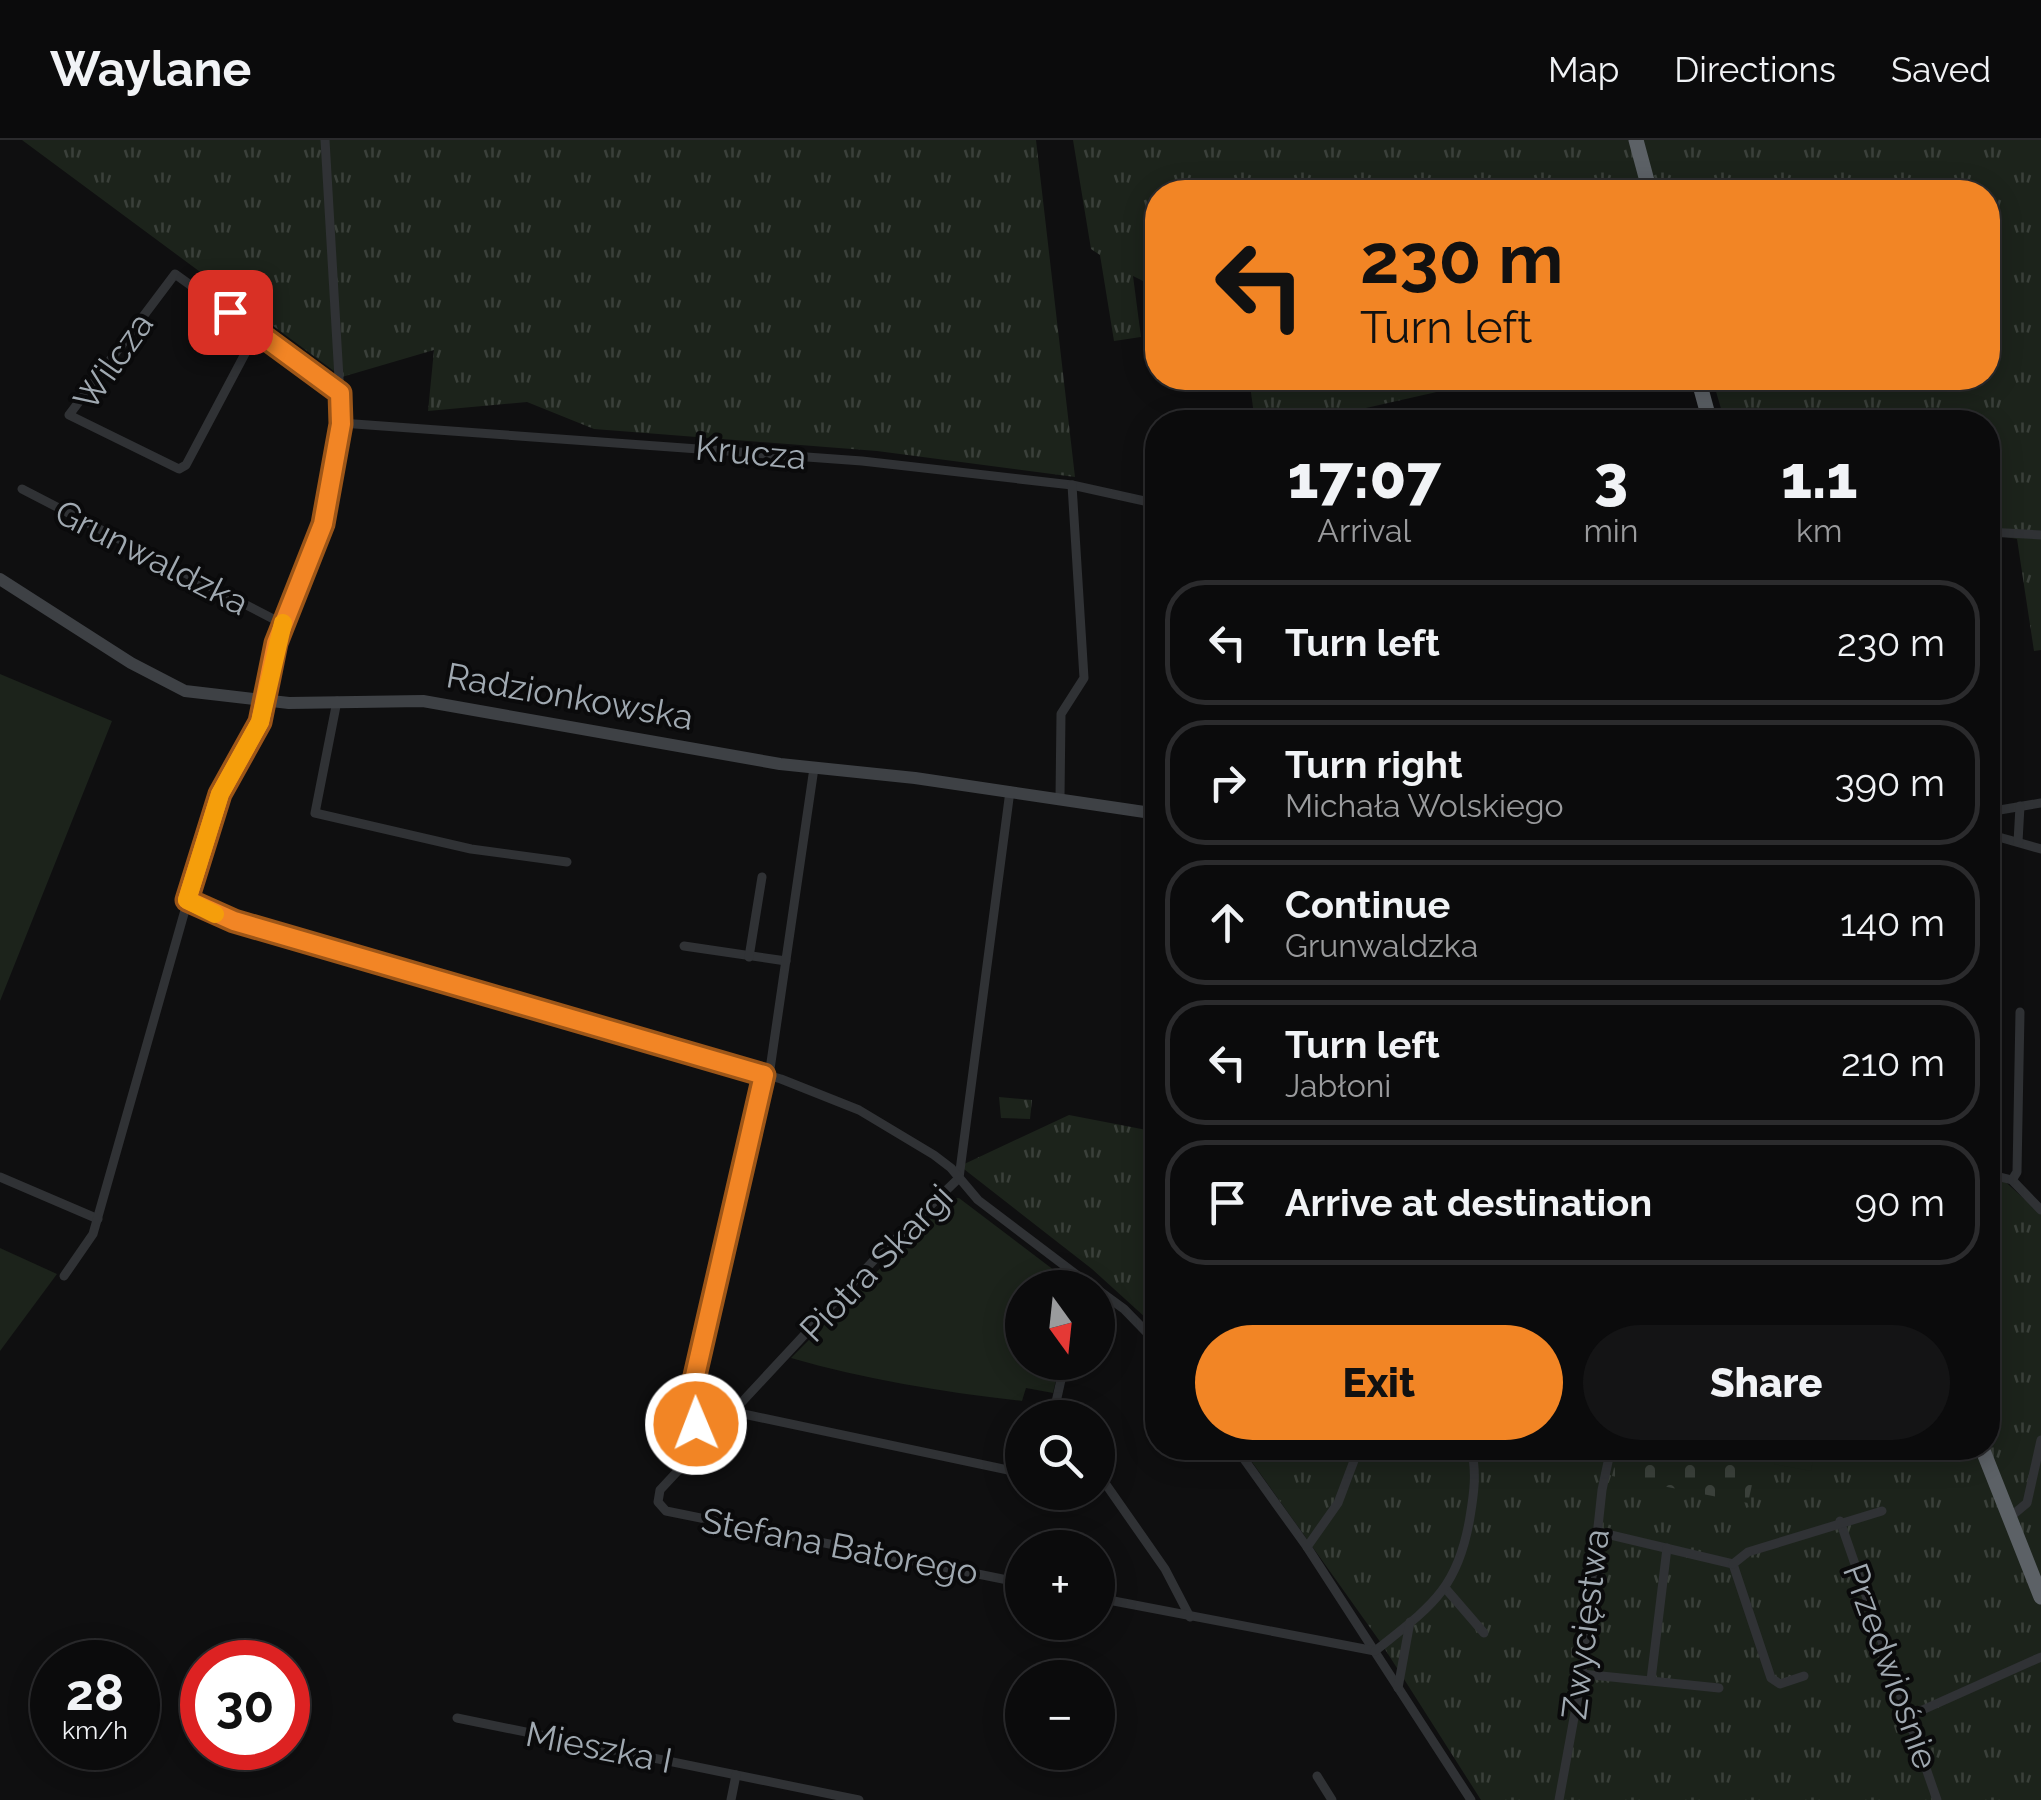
<!DOCTYPE html>
<html lang="en">
<head>
<meta charset="utf-8">
<style>
	:root { --surface:#0b0b0c; --page:#141415; --text:#f1f3f6; --muted:#9a9b9d; --line:#2b2b2d; --accent:#f28525 }
	body { margin:0; font-family:Raleway,sans-serif; background:var(--page); color:var(--text); height:100vh; display:flex; flex-direction:column; font-size:38px; white-space:nowrap }
	* { box-sizing:border-box; margin:0 }
	p { font-size:32px; color:var(--muted) }
	.icon { flex:none; width:55px; height:55px; fill:none; stroke:currentColor; stroke-width:2; stroke-linecap:round; stroke-linejoin:round }
	.map { position:relative; flex:1; overflow:hidden }
	.sheet { position:absolute; left:1145px; top:270px; width:855px; height:1050px; display:flex; flex-direction:column; background:var(--surface); border-radius:40px; box-shadow:0 5px 25px #0003,0 0 0 2px var(--line) }
	.sheet>* { flex:none }
	.guide { position:absolute; left:1145px; top:40px; width:855px; height:210px; border-radius:40px; box-shadow:0 5px 25px #0003,0 0 0 2px var(--line); background:#f28525; color:#111; overflow:hidden }
	.needle { width:65px; rotate:165deg }
	.buttons { position:absolute; left:1005px; top:1130px; display:grid; gap:20px }
	.buttons a { display:grid; place-items:center; width:110px; height:110px; border-radius:50%; background:var(--surface); box-shadow:0 5px 25px #0003,0 0 0 2px var(--line); font-size:50px }
	.speed { position:absolute; left:30px; top:1500px; display:flex; gap:20px; font-size:50px; font-weight:700; text-align:center }
	.speed>* { display:grid; place-content:center; width:130px; height:130px; border-radius:50%; background:var(--surface); box-shadow:0 5px 25px #0003,0 0 0 2px var(--line); line-height:1 }
	.speed small { font-size:25px; font-weight:400 }
	.speed .limit { border:15px solid #d22; background:#fff; color:#111 }
	.pin { position:absolute; display:grid; place-items:center; width:85px; height:85px; color:#fff; margin:-42px; border-radius:20px; box-shadow:0 5px 15px #0006 }
	.me { position:absolute; width:110px; margin:-55px; rotate:359deg; stroke-linejoin:round; filter:drop-shadow(0 0 8px #0008) }
	.turn { display:flex; align-items:center; gap:35px; height:210px; padding:0 50px; font-size:45px }
	.turn .icon { width:130px; height:130px; stroke-width:2.5 }
	.turn b { display:block; font-size:70px; line-height:85px }
	.eta { display:flex; justify-content:space-evenly; align-items:center; height:170px; text-align:center }
	.eta b { font-size:60px; font-weight:800; line-height:70px }
	.primary-button { display:flex; gap:20px; margin-top:auto; padding:20px 50px }
	.primary-button a { flex:1; height:115px; border-radius:60px; background:var(--accent); color:#111; font-size:40px; font-weight:800; line-height:115px; text-align:center }
	.primary-button a+a { background:var(--page); color:var(--text) }
	ul { padding:0; list-style:none }
	li { display:flex; align-items:center; gap:30px; height:125px; margin:0 20px 15px; padding:0 30px; border:5px solid var(--line); border-radius:40px }
	li div { flex:1 }
	li b { display:block; font-size:38px }
	li em { font-style:normal }
	header { display:flex; align-items:center; gap:60px; box-sizing:border-box; height:140px; padding:0 50px; background:var(--surface); border-bottom:2px solid var(--line) }
	header strong { font-size:48px }
	nav { display:flex; gap:55px; margin-inline-start:auto; font-size:35px }
	.map>svg:first-child { display:block }
	.grass { fill:url(#grass-tufts) }
	.cemetery { fill:url(#cemetery-stones) }
	.garden { fill:#1c231b }
	.lines { fill:none; stroke-linecap:round; stroke-linejoin:round }
	.street { stroke:#303235; stroke-width:9 }
	.secondary { stroke:#3e4145; stroke-width:12 }
	.highway { stroke:#5c6166; stroke-width:15 }
	.route-casing { stroke:#9d5618; stroke-width:25 }
	.route { stroke:#f28525; stroke-width:18 }
	.slow { stroke:#f59e0b; stroke-width:18 }
	.labels { text-anchor:middle; dominant-baseline:central; stroke-width:8; stroke-linejoin:round; paint-order:stroke }
	.street-label { font-size:35px; fill:#a0a9b1; stroke:#0a0a0b }
</style>
</head>
<body>
<header>
<strong>Waylane</strong>
<nav><a>Map</a><a>Directions</a><a>Saved</a></nav>
</header>
<div class="map">
<svg width="2041" height="1660" viewBox="0 0 2041 1660">
	<defs>
		<pattern id="grass-tufts" width="24" height="20" patternUnits="userSpaceOnUse" patternTransform="scale(2.5)"><rect width="24" height="20" fill="#1c231b"/><path d="M3 7l-1-3M5 7V3M7 7l1-3M15 17l-1-3M17 17v-4M19 17l1-3" fill="none" stroke="#3a403a"/></pattern>
		<pattern id="cemetery-stones" width="16" height="16" patternUnits="userSpaceOnUse" patternTransform="scale(2.5)"><rect width="16" height="16" fill="#1c231b"/><path d="M2 7V4a2 2 0 0 1 4 0v3zM10 15v-3a2 2 0 0 1 4 0v3z" fill="#3a403a"/></pattern>
	</defs>
	<rect width="100%" height="100%" fill="#0f0f10"/>
	<g class="grass">
		<polygon points="22,0 1036,0 1075,337 877,311 594,289 527,262 428,271 434,210 342,237"/>
		<polygon points="1073,0 2041,0 2041,510 2034,511 2017,399 1988,394 1988,282 1725,282 1712,238 1988,238 1988,52 1158,52 1157,148 1133,136 1141,197 1114,201 1100,115 1091,109"/>
		<polygon points="1249,238 1455,238 1441,251 1304,282 1255,282"/>
		<polygon points="999,957 1032,960 1030,979 1001,978"/>
		<polygon points="1069,975 1157,992 1157,1188 1092,1129 960,1026"/>
		<polygon points="1988,1036 2000,1037 2041,1074 2041,1660 1481,1660 1381,1503 1242,1308 1988,1308"/>
	</g>
	<polygon class="cemetery" points="1619,1308 1760,1308 1748,1363 1612,1336"/>
	<g class="garden">
		<polygon points="0,534 112,581 0,861"/>
		<path d="M959,1058L1075,1146L1022,1148V1222L1060,1223L1053,1253L1026,1248L1022,1261C943,1252 867,1240 791,1218L949,1059Z"/>
		<polygon points="0,1108 57,1134 0,1211"/>
		<polygon points="1778,1308 1815,1308 1811,1331 1774,1324"/>
	</g>
	<g class="lines">
		<g class="street">
			<polyline points="257,191 186,325 179,329 69,275 175,134 340,253"/>
			<polyline points="341,283 862,321 1072,345 1158,364"/>
			<polyline points="22,349 283,484"/>
			<polyline points="1988,392 2041,395"/>
			<polyline points="337,561 315,673 471,709 567,722"/>
			<polyline points="1010,651 959,1038 875,1119 660,1350 658,1362 666,1371 1022,1443"/>
			<polyline points="1060,658 1061,574 1084,538 1072,345"/>
			<polyline points="1988,672 2041,663"/>
			<polyline points="1988,694 2041,709"/>
			<polyline points="2018,702 2020,666"/>
			<polyline points="187,760 234,781 781,939 859,970 934,1015 951,1028 978,1060 1094,1148"/>
			<polyline points="684,806 786,821"/>
			<polyline points="749,817 762,737"/>
			<polyline points="769,936 814,628"/>
			<polyline points="1988,1034 2012,1040 2041,1070"/>
			<polyline points="0,1037 98,1079"/>
			<polyline points="2012,1040 2017,1032 2020,872"/>
			<polyline points="64,1136 93,1094 212,675 260,582 275,503 308,426 333,340 341,272 325,0"/>
			<polyline points="1098,1150 1124,1169 1158,1204"/>
			<polyline points="734,1272 1022,1333"/>
			<polyline points="1059,1278 1054,1271 1065,1222"/>
			<polyline points="703,1305 694,1240 765,935"/>
			<polyline points="1236,1308 1307,1407 1471,1660"/>
			<polyline points="1098,1333 1165,1429 1190,1477"/>
			<polyline points="2009,1378 2027,1363 2041,1300"/>
			<polyline points="1840,1381 1937,1660"/>
			<polyline points="1598,1392 1733,1424 1771,1538 1780,1544 1804,1536"/>
			<polyline points="1307,1407 1338,1363 1355,1318"/>
			<polyline points="1733,1424 1748,1412 1882,1371"/>
			<polyline points="1446,1449 1484,1493"/>
			<polyline points="1098,1458 1375,1511"/>
			<path d="M1375,1511C1430,1467 1458,1450 1470,1377C1474,1353 1477,1332 1471,1308"/>
			<polyline points="1582,1534 1719,1548"/>
			<polyline points="1651,1540 1667,1408"/>
			<polyline points="1398,1548 1410,1482"/>
			<polyline points="1909,1576 2041,1517"/>
			<polyline points="457,1578 859,1660"/>
			<polyline points="1317,1636 1332,1660"/>
			<polyline points="731,1660 736,1635"/>
			<polyline points="1559,1660 1582,1534 1602,1350 1611,1308"/>
		</g>
		<polyline class="secondary" points="0,439 131,523 185,551 289,563 423,561 780,624 915,638 1158,674"/>
		<g class="highway">
			<polyline points="1636,0 1650,52"/>
			<polyline points="1698,238 1710,282"/>
			<polyline points="1982,1308 2041,1457"/>
		</g>
	</g>
	<g class="lines">
		<defs>
			<polyline id="route" points="230,172 340,253 341,284 323,384 276,503 260,582 220,654 187,760 234,781 764,935 694,1240 696,1284"/>
		</defs>
		<use href="#route" class="route-casing"/>
		<use href="#route" class="route"/>
		<polyline class="slow" points="215,774 187,760 220,654 260,582 283,483"/>
	</g>
	<g class="labels">
		<g class="street-label">
			<text transform="translate(113 221) rotate(-55)">Wilcza</text>
			<text transform="translate(751 312) rotate(5)">Krucza</text>
			<text transform="translate(152 417) rotate(27)">Grunwaldzka</text>
			<text transform="translate(570 556) rotate(10)">Radzionkowska</text>
			<text transform="translate(876 1123) rotate(-46)">Piotra Skargi</text>
			<text transform="translate(840 1406) rotate(11)">Stefana Batorego</text>
			<text transform="translate(1585 1484) rotate(-83)">Zwycięstwa</text>
			<text transform="translate(1891 1526) rotate(70)">Przedwiośnie</text>
			<text transform="translate(599 1607) rotate(11)">Mieszka I</text>
		</g>
	</g>
</svg>
<div class="buttons">
<a><svg class="needle" viewBox="-14 -14 28 28"><path d="M0-13l5 13h-10z" fill="#e53935"/><path d="M0 13l5-13h-10z" fill="#9a9b9d"/></svg></a>
<a><svg class="icon" aria-label="search" viewBox="0 0 24 24"><circle cx="10" cy="10" r="6"/><path d="M15 15l6 6"/></svg></a>
<a>+</a>
<a>−</a>
</div>
<div class="speed"><div>28<small>km/h</small></div><div class="limit">30</div></div>
<div class="pin" style="left:230px;top:172px;background:#d93025"><svg class="icon" aria-label="arrive" viewBox="0 0 24 24"><path d="M6 21V4h12l-3 4 3 4H6"/></svg></div>
<svg class="me" style="left:696px;top:1284px" viewBox="-20 -20 40 40"><circle r="17" fill="#f28525" stroke="#fff" stroke-width="3"/><path d="M0-11L8 9 0 5-8 9z" fill="#fff"/></svg>
<div class="guide">
<div class="turn"><svg class="icon" aria-label="left" viewBox="0 0 24 24"><path d="M17 20v-9H6M10 6l-5 5 5 5"/></svg><div><b>230 m</b>Turn left</div></div>
</div>
<section class="sheet">
<div class="eta">
<div><b>17:07</b><p>Arrival</p></div>
<div><b>3</b><p>min</p></div>
<div><b>1.1</b><p>km</p></div>
</div>
<ul>
<li><svg class="icon" aria-label="left" viewBox="0 0 24 24"><path d="M17 20v-9H6M10 6l-5 5 5 5"/></svg><div><b>Turn left</b></div><em>230 m</em></li>
<li><svg class="icon" aria-label="right" viewBox="0 0 24 24"><path d="M7 20v-9h11M14 6l5 5-5 5"/></svg><div><b>Turn right</b><p>Michała Wolskiego</p></div><em>390 m</em></li>
<li><svg class="icon" aria-label="ahead" viewBox="0 0 24 24"><path d="M12 20V5M6 11l6-6 6 6"/></svg><div><b>Continue</b><p>Grunwaldzka</p></div><em>140 m</em></li>
<li><svg class="icon" aria-label="left" viewBox="0 0 24 24"><path d="M17 20v-9H6M10 6l-5 5 5 5"/></svg><div><b>Turn left</b><p>Jabłoni</p></div><em>210 m</em></li>
<li><svg class="icon" aria-label="arrive" viewBox="0 0 24 24"><path d="M6 21V4h12l-3 4 3 4H6"/></svg><div><b>Arrive at destination</b></div><em>90 m</em></li>
</ul>
<div class="primary-button"><a>Exit</a><a>Share</a></div>
</section>
</div>
</body>
</html>
